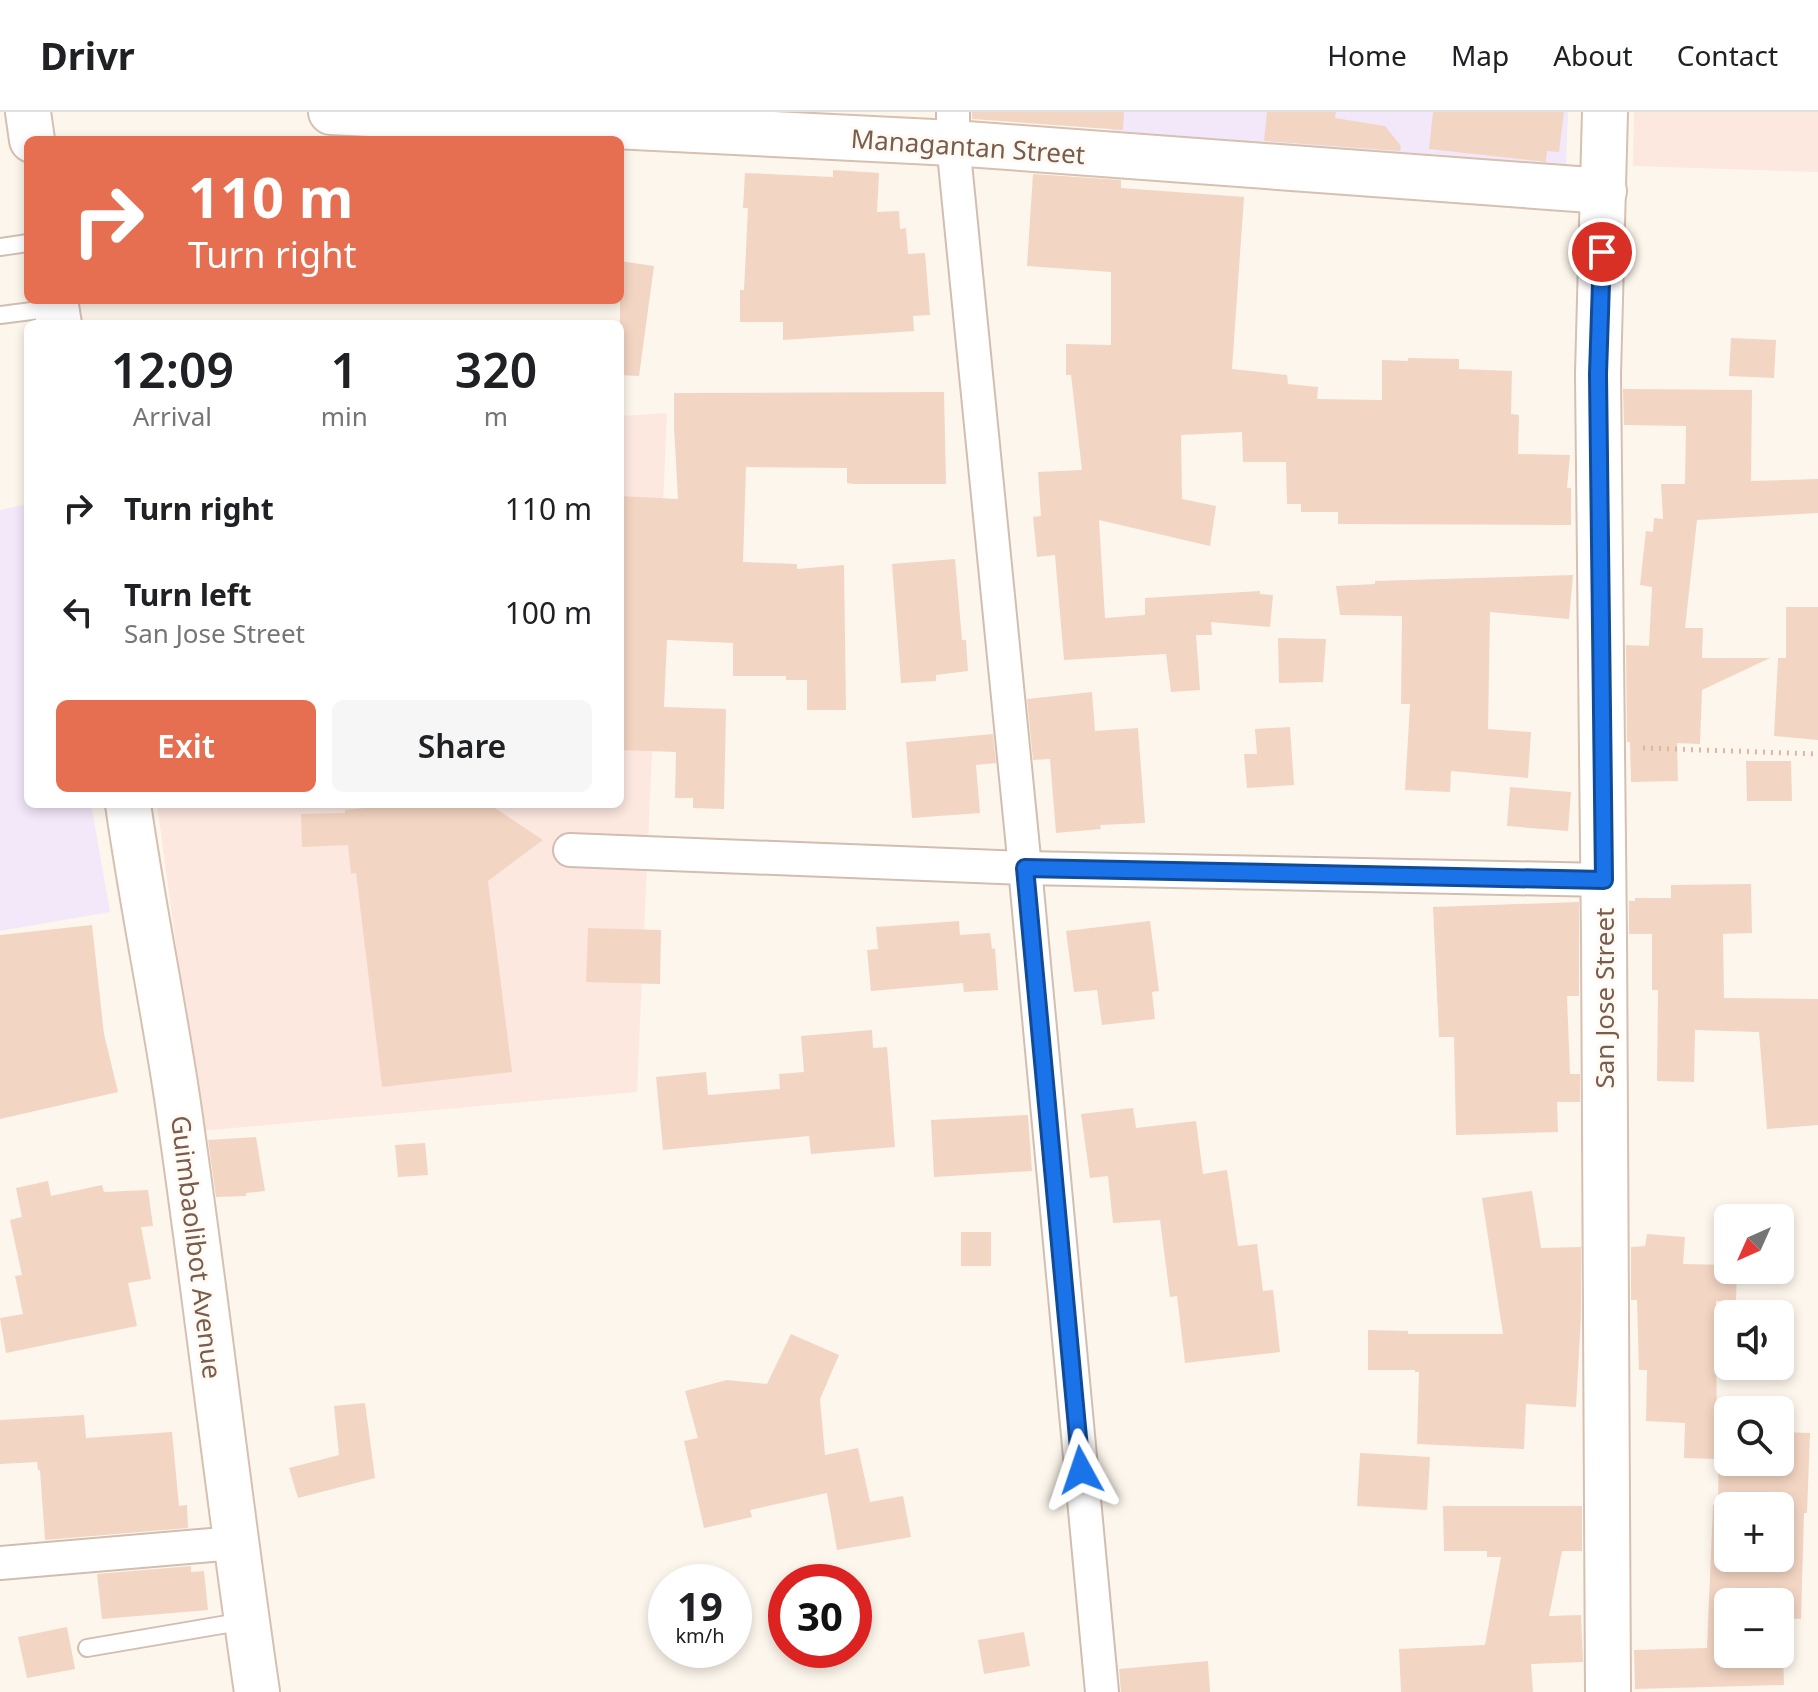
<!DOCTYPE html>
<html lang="en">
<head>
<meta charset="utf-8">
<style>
	:root { --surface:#fff; --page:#f6f6f6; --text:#202124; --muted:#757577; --line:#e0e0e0; --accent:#e76f51 }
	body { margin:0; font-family:"Noto Sans",sans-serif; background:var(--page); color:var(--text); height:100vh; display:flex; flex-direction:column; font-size:30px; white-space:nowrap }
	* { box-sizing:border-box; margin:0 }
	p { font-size:26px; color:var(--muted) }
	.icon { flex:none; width:44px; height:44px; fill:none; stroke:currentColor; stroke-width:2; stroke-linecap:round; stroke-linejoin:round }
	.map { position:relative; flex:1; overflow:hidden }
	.sheet { position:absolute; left:24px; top:208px; width:600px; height:488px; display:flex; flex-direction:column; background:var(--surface); border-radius:12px; box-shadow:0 4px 12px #0003 }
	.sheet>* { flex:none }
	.hud { position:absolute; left:24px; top:24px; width:600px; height:168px; border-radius:12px; box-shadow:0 4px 12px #0003; background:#e76f51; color:#fff; overflow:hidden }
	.needle { width:52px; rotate:225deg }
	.tools { position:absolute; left:1714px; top:1092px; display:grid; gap:16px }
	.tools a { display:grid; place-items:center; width:80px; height:80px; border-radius:12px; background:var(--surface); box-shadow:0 4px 12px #0003; font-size:40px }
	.speed { position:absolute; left:648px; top:1452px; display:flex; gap:16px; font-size:40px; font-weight:700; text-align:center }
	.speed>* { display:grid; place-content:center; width:104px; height:104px; border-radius:50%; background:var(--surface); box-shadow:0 4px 12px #0003; line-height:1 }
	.speed small { font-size:20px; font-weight:400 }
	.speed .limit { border:12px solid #d22; background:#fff; color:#111 }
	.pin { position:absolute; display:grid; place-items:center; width:68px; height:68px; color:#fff; margin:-34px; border:4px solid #fff; border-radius:50%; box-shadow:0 2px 8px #0007 }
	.me { position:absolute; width:88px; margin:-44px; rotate:355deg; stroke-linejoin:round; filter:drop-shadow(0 0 6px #0008) }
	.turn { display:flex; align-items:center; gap:28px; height:168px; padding:0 32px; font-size:36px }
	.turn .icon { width:104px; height:104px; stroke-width:2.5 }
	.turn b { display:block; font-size:56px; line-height:68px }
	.eta { display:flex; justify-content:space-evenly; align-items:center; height:136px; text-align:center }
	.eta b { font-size:48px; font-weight:600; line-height:56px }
	.action { display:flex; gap:16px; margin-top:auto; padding:16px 32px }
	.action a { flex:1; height:92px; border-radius:12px; background:var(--accent); color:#fff; font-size:32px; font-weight:600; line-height:92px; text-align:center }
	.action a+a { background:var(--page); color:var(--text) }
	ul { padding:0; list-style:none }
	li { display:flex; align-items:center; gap:24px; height:104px; padding:0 32px }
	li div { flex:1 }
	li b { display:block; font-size:30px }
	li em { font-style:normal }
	header { display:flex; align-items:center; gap:48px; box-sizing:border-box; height:112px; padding:0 40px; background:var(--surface); border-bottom:2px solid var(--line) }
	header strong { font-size:38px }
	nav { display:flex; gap:44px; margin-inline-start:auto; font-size:28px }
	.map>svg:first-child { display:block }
	.commercial { fill:#fde8e0 }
	.education { fill:#f3e8fa }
	.building { fill:#f3d5c3; fill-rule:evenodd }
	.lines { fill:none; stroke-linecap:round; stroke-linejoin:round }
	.lane-casing { stroke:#d1beb0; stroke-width:20 }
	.street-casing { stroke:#d1beb0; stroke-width:36 }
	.secondary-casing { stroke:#d6c0b0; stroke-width:48 }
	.path { stroke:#d9b8a5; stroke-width:5; stroke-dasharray:2 6; stroke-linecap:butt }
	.lane { stroke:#fff; stroke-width:16 }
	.street { stroke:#fff; stroke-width:32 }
	.secondary { stroke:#fff; stroke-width:44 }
	.route-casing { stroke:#114b97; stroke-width:20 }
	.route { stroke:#1a73e8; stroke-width:14 }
	.labels { text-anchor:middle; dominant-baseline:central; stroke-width:6; stroke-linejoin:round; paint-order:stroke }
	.street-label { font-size:26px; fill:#7a5c4d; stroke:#fffaf3 }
</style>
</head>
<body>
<header>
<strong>Drivr</strong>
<nav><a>Home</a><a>Map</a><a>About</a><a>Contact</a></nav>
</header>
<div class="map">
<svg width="1818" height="1580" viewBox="0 0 1818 1580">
	<rect width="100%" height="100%" fill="#fdf6ec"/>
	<g class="commercial">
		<polygon points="1634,0 1818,0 1818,60 1633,54"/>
		<polygon points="667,301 637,980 201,1019 157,692 620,692 620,304"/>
	</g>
	<g class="education">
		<polygon points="1112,0 1568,0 1566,53 1111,22"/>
		<polygon points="28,392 28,692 91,692 110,800 0,819 0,398"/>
	</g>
	<g class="building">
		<polygon points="972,0 1124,0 1123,18 972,7"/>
		<polygon points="1267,0 1336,0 1335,6 1385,14 1401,34 1400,39 1264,29"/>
		<polygon points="1433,0 1564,0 1559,40 1547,39 1546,50 1429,37"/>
		<polygon points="833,58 879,61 877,100 899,99 900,117 906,116 908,142 925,141 930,203 913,204 914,219 783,228 783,210 740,210 740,178 744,178 748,96 743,96 745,61 833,65"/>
		<polygon points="1033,62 1121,68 1121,76 1244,85 1232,257 1287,263 1288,272 1318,275 1317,287 1382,288 1382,248 1408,249 1408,246 1459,247 1459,257 1512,259 1511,302 1519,303 1518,342 1570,343 1567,376 1571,376 1571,413 1338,412 1338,400 1301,400 1301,392 1287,392 1286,350 1243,350 1242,320 1181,323 1182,387 1216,394 1210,434 1099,408 1105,506 1145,503 1145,486 1260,479 1260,482 1273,483 1270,515 1211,510 1212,523 1196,523 1200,578 1171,580 1166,542 1064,548 1055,443 1037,445 1033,405 1041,404 1038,360 1082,358 1071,263 1066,263 1066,232 1111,233 1111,160 1027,154"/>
		<polygon points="620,149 654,154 639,264 620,263"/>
		<polygon points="1731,226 1776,228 1774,266 1729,264"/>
		<polygon points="1623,277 1752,278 1751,369 1818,367 1818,401 1697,408 1685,516 1703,516 1702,546 1770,546 1702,578 1700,632 1677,631 1678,669 1631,670 1630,630 1627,630 1626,533 1649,534 1652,475 1640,473 1646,419 1653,420 1654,406 1663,407 1661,372 1685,372 1686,314 1624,313"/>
		<polygon points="944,280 946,372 853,372 847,371 847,356 746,355 743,450 797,452 797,457 844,453 846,598 807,598 807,568 786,568 786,564 733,564 733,531 667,528 664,595 726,597 724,697 693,696 693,686 675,686 676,640 620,638 620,384 678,387 674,315 674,281"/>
		<polygon points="955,447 962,528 966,528 968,559 936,563 936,569 901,571 892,452"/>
		<polygon points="1573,463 1569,507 1490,500 1488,617 1531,620 1528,666 1451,659 1450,680 1405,678 1410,592 1401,592 1402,504 1340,503 1336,474 1375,472 1375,469"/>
		<polygon points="1786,495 1818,495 1818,628 1774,624 1778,546 1786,546"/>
		<polygon points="1278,526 1326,527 1323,570 1279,571"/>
		<polygon points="1092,580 1095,619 1138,616 1145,711 1100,713 1101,717 1056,721 1050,647 1033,648 1027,587"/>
		<polygon points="1290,615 1294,673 1247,676 1244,642 1257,642 1255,617"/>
		<polygon points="993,622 996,651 976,653 980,701 912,706 906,630"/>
		<polygon points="1746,649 1791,649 1792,689 1747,689"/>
		<polygon points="1510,675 1571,680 1568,719 1507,714"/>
		<polygon points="404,692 489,692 543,728 488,769 512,960 382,975 356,761 351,762 348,733 302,735 301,702 345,701 345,698"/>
		<polygon points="1751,772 1752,821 1723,822 1724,886 1818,887 1818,1013 1767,1017 1759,920 1695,918 1694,970 1657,969 1658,878 1652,878 1652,822 1629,822 1629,789 1635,789 1635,786 1671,786 1671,773"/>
		<polygon points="1579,790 1579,884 1567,884 1570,962 1580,962 1580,990 1557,990 1558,1020 1456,1023 1454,925 1439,925 1433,795"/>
		<polygon points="959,809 960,823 990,821 992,837 995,836 998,878 964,880 963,871 871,879 867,838 878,837 876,815"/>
		<polygon points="1150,809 1159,879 1152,880 1155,907 1102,913 1097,878 1074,880 1066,819"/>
		<polygon points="92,813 104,922 118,980 0,1007 0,823"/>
		<polygon points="588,816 661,818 660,872 586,870"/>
		<polygon points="872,918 873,936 887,935 895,1035 811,1042 809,1024 663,1038 656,965 706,960 708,983 780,977 779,962 804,960 801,924"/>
		<polygon points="1133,996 1136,1016 1196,1009 1203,1062 1227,1058 1238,1134 1257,1132 1263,1179 1273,1178 1280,1240 1185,1251 1177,1184 1170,1185 1160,1108 1113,1111 1108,1064 1090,1066 1081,1002"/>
		<polygon points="1028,1003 1032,1059 934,1065 931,1008"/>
		<polygon points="256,1025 265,1079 246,1081 246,1084 216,1085 208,1028"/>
		<polygon points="425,1031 428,1063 398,1065 395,1033"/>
		<polygon points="48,1069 51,1084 102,1073 104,1080 148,1078 153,1114 141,1115 151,1167 128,1171 137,1214 6,1241 0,1206 23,1202 15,1164 22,1163 10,1108 22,1105 16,1076"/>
		<polygon points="1532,1079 1541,1136 1581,1135 1581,1203 1576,1295 1526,1292 1524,1337 1417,1332 1419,1260 1415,1260 1415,1258 1368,1258 1368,1218 1408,1219 1408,1222 1503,1222 1482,1086"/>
		<rect x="961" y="1120" width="30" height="34"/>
		<polygon points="1647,1122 1685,1125 1683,1152 1728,1153 1728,1158 1737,1158 1736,1190 1716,1189 1717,1347 1684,1346 1685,1311 1646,1309 1647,1258 1639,1258 1637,1188 1631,1188 1631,1135 1645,1134"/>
		<polygon points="791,1222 839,1243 820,1287 825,1343 858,1336 870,1390 903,1384 911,1425 837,1438 827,1381 750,1398 752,1405 704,1416 684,1329 698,1326 685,1279 727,1268 767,1272"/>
		<polygon points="365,1291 375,1366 298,1386 289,1356 339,1343 334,1294"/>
		<polygon points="84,1303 86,1326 172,1320 179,1394 187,1393 188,1416 45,1428 40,1358 38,1358 37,1350 0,1352 0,1308"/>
		<path d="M1780,1320L1810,1321L1807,1401H1804L1801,1507L1782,1506L1784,1573L1635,1577L1634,1538L1707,1536L1713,1393H1718L1719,1323H1728V1350H1780ZM1728,1394H1780V1446H1728ZM1728,1490H1780V1542H1728Z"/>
		<polygon points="1360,1341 1430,1345 1427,1398 1357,1394"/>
		<polygon points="1443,1394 1582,1394 1582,1439 1562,1439 1549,1504 1581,1503 1583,1550 1531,1552 1533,1580 1401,1580 1399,1537 1485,1533 1501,1445 1487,1445 1487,1439 1444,1439"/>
		<polygon points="191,1454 191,1460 204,1459 208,1498 102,1507 97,1462"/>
		<polygon points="67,1515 75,1557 27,1566 18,1525"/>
		<polygon points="1024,1520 1030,1554 984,1562 978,1528"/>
		<polygon points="1208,1549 1210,1580 1121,1580 1119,1557"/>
	</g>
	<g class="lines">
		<defs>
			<g id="lane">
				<polyline points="0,135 28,131"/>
				<polyline points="0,203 55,196"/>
				<polyline points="87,1536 245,1509"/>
			</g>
			<g id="street">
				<polyline points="953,0 953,31 1025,756 1102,1580"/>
				<polyline points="570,738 1025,756 1604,768"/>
				<polyline points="0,1451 235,1431"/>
			</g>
			<g id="secondary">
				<polyline points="28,0 32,28"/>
				<polyline points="331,0 953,31 1604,79"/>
				<polyline points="1605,0 1598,262 1604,827 1608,1580"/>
				<polyline points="55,188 59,212"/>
				<path d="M128,692C142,790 162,887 177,985C206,1183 228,1382 257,1580"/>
			</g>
		</defs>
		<use href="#lane" class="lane-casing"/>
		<use href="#street" class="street-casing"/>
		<use href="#secondary" class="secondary-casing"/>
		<polyline class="path" points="1643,636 1818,642"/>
		<use href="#lane" class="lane"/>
		<use href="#street" class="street"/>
		<use href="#secondary" class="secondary"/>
	</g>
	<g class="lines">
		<defs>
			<polyline id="route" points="1081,1358 1025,756 1604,768 1598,262 1602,140"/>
		</defs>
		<use href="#route" class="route-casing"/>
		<use href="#route" class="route"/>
	</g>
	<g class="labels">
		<g class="street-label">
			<text transform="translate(968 34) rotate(4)">Managantan Street</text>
			<text transform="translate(1604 886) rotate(-90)">San Jose Street</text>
			<text transform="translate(197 1135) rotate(83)">Guimbaolibot Avenue</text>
		</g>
	</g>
</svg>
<div class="tools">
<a><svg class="needle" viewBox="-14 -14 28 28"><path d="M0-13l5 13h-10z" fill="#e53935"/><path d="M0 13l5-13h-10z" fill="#757577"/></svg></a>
<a><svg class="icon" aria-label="sound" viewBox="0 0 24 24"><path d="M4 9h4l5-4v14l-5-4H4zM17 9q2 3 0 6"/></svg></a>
<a><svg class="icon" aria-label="search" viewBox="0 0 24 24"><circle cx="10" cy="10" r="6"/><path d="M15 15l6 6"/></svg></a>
<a>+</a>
<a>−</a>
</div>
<div class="speed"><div>19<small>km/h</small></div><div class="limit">30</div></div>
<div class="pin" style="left:1602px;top:140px;background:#d93025"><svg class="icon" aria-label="arrive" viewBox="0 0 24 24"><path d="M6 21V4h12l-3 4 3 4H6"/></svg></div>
<svg class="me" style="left:1081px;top:1358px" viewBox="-20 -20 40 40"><path d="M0-17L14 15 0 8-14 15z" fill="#1a73e8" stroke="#fff" stroke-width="4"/></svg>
<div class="hud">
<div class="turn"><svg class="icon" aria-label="right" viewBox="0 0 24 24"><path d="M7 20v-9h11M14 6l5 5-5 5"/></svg><div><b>110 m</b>Turn right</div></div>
</div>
<section class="sheet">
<div class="eta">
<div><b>12:09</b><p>Arrival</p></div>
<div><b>1</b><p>min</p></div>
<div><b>320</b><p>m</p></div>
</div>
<ul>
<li><svg class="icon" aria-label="right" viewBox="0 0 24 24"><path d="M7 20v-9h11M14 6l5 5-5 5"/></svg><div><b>Turn right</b></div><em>110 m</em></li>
<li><svg class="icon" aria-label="left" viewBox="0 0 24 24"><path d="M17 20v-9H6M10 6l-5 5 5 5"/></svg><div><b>Turn left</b><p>San Jose Street</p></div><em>100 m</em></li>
</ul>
<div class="action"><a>Exit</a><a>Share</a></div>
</section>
</div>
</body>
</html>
